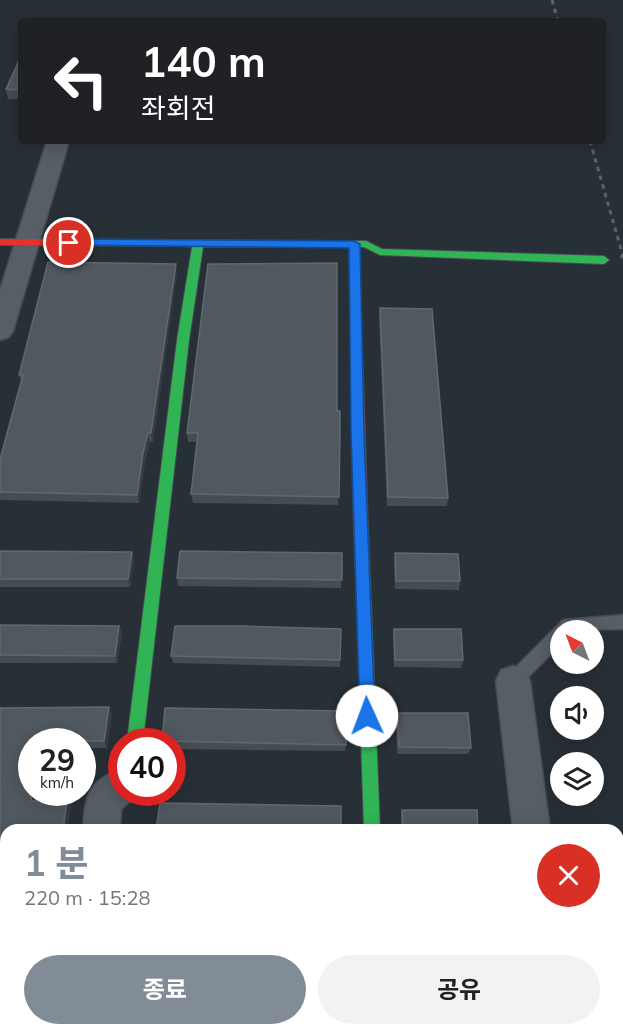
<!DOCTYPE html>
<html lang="ko">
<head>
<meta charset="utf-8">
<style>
	:root { --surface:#fff; --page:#f2f2f2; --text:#202124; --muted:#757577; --accent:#818c96 }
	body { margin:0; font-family:Mulish,"Noto Sans KR",sans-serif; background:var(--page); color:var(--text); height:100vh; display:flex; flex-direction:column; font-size:22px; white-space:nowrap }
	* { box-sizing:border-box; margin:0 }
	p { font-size:20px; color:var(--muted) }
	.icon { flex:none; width:33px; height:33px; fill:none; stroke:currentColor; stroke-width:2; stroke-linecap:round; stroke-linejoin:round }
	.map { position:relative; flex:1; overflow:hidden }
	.sheet { position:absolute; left:0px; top:824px; width:624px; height:212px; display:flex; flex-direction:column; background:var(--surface); border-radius:18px 18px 0 0; box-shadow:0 3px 15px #0003 }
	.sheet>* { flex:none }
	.guide { position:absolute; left:18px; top:18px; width:588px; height:126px; border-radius:6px; box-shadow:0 3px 15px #0003; background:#202124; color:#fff; overflow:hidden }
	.needle { width:39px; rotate:318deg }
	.tools { position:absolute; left:550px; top:620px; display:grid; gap:12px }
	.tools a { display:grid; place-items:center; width:54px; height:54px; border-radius:50%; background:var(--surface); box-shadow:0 3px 15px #0003; font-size:30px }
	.speed { position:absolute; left:18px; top:728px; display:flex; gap:12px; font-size:30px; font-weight:700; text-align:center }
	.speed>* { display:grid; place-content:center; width:78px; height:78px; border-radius:50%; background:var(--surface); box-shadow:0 3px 15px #0003; line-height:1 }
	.speed small { font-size:15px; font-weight:400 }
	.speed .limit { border:9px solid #d22; background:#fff; color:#111 }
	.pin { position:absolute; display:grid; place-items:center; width:51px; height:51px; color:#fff; margin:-26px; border:3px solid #fff; border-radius:50%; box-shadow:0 2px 6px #0007 }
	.me { position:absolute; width:66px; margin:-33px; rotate:358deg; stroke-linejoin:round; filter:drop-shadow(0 0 4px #0008) }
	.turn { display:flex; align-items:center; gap:21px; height:126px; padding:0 24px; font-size:27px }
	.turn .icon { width:78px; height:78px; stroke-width:2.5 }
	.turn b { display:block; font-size:42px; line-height:51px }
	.round { display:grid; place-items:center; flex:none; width:63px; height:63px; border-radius:32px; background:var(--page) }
	.summary { display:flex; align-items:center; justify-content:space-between; height:102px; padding:0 24px }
	h1 { font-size:36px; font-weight:700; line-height:45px; color:var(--accent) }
	.action { display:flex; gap:12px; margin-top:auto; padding:12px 24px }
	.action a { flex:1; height:69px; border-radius:36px; background:var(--accent); color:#fff; font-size:24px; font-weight:700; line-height:69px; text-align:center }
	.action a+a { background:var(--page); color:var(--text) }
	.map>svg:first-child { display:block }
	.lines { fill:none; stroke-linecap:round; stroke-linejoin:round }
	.lane-casing { stroke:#464c52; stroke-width:3 }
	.street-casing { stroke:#464c52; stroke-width:3 }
	.fast-casing { stroke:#464c52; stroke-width:2 }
	.jam-casing { stroke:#464c52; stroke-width:2 }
	.lane { fill:#585e65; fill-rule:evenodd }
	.street { fill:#585e65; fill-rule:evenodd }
	.fast { fill:#30b455; fill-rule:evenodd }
	.jam { fill:#e5322d; fill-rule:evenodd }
	.rail-far1 { stroke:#5b6268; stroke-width:3; stroke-dasharray:4.5 4.5; stroke-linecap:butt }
	.rail { stroke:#5b6268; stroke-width:4.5; stroke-dasharray:5 5; stroke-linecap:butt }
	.wall { fill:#454c53 }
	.shaded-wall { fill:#353c42 }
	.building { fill:#515960; stroke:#606870; stroke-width:1.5 }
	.route { fill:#1a73e8; stroke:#114b97; stroke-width:1.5 }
</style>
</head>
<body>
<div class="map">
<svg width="623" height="1034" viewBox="0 0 623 1034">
	<rect width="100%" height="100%" fill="#283037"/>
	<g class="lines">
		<defs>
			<polygon id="lane" points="623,615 623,629 561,630 561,644 519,686 513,689 507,686 505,681 507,676 563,620"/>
			<g id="street">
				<polygon points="47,141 69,141 13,331 9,337 0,340 0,290"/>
				<polygon points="513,666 525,670 530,681 550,830 513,830 496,681 501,670"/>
				<path d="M122,768V792H137L135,797L121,809L120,830H83C85,796 88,781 122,768Z"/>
				<rect x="0" y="887" width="6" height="38"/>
			</g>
			<g id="fast">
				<polygon points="174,240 366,241 382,249 604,256 609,260 604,264 380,255 364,247 203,247 189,340 143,741 127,741 177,340 192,247 170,245 170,241"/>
				<polygon points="360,495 365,496 367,500 380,830 364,830 353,500 355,496"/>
			</g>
			<g id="jam">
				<polygon points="0,239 174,240 179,243 174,246 0,245"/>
				<polygon points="354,241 359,244 367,500 365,504 355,504 353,500 349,244"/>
			</g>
		</defs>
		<use href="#lane" class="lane-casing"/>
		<use href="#street" class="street-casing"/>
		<use href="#fast" class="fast-casing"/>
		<use href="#jam" class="jam-casing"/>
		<use href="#lane" class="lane"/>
		<use href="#street" class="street"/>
		<use href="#fast" class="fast"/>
		<use href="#jam" class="jam"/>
		<g class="rail-far1">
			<polyline points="552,0 558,21"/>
			<polyline points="590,141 623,256"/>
		</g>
		<polyline class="rail" points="622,255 623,258"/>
	</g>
	<g class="wall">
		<polygon points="21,56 21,99 8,99 6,89"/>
		<polygon points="177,273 153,442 150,442 145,462 139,503 0,500 0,459 21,382 19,375"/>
		<polygon points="380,308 448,498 447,506 387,506 379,318"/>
		<polygon points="337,411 340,433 338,505 193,503 191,494 197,442 188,442 187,433"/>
		<polygon points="0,551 134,560 130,587 0,587"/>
		<polygon points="342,553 341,588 178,586 177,578"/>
		<polygon points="395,553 460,581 459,590 395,589 394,562"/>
		<polygon points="0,625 119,626 122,633 117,663 0,663"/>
		<polygon points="341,629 340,667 173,663 171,656"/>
		<polygon points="394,629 463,660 461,668 394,667 393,636"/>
		<polygon points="0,708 112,714 107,748 82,748 82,741 32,741 32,792 37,792 36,801 67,801 71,807 67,830 6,830 6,844 0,844"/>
		<polygon points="397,713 471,748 468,754 397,754 396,720"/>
		<polygon points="172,741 346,745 345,751 172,749"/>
		<polygon points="402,810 478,830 401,830 401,816"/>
	</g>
	<g class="shaded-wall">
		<polygon points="176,264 177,273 153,442 151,433"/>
		<polygon points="148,433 150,442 145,462 139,503 137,495 143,453"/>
		<polygon points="132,552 134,560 130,587 128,579"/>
		<polygon points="119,626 122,633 117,663 115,656"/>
		<polygon points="109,707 112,714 107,748 104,741"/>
		<polygon points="32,792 37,792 35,807 31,801"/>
		<polygon points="67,801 71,807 67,830 63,830"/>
	</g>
	<g class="building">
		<polygon points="21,56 21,90 6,89"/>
		<polygon points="48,262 176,264 151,433 148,433 143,453 137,495 0,492 0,459 23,375 19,375"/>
		<polygon points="337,263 337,411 340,411 340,433 339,497 191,494 198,433 187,433 208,264"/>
		<polygon points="380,308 432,309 448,498 388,497"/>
		<polygon points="0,551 132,552 128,579 0,579"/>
		<polygon points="180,551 342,553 342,580 177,578"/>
		<polygon points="395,553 458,554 460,581 396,581"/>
		<polygon points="0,625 119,626 115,656 0,655"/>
		<polygon points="175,626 241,626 341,629 340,660 171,656"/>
		<polygon points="394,629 461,629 463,660 395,660"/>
		<polygon points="109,707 104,741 32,741 32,792 31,801 67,801 63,830 6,830 6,838 0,838 0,708"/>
		<polygon points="165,708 346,711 346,745 162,741"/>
		<polygon points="397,713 468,713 471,748 399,747"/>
		<polygon points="160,803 341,806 341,830 156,830"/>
		<polygon points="402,810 477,810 478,830 403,830"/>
	</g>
	<polygon class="route" points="69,239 354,241 360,244 364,433 375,716 373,721 367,723 362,721 360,716 351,433 349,248 65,245 65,240"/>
</svg>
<div class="tools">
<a><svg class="needle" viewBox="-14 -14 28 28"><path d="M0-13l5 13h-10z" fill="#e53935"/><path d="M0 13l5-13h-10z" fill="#757577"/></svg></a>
<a><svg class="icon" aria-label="sound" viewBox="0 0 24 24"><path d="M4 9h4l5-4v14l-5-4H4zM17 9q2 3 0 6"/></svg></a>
<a><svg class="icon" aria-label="layers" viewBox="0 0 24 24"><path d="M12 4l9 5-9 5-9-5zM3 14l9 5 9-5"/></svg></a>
</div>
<div class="speed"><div>29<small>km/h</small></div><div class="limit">40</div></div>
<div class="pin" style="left:69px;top:243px;background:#d93025"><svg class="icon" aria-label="arrive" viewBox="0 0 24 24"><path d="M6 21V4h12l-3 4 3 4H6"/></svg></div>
<svg class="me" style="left:367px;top:716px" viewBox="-20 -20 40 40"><circle r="19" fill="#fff"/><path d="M0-13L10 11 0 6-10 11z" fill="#1a73e8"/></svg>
<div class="guide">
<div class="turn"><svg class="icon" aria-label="left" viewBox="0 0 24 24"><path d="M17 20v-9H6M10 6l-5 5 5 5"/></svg><div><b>140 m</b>좌회전</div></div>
</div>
<section class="sheet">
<div class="summary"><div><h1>1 분</h1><p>220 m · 15:28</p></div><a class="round" style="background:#d93025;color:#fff"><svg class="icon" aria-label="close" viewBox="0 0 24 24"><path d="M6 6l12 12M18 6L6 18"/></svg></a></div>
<div class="action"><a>종료</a><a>공유</a></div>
</section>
</div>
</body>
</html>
